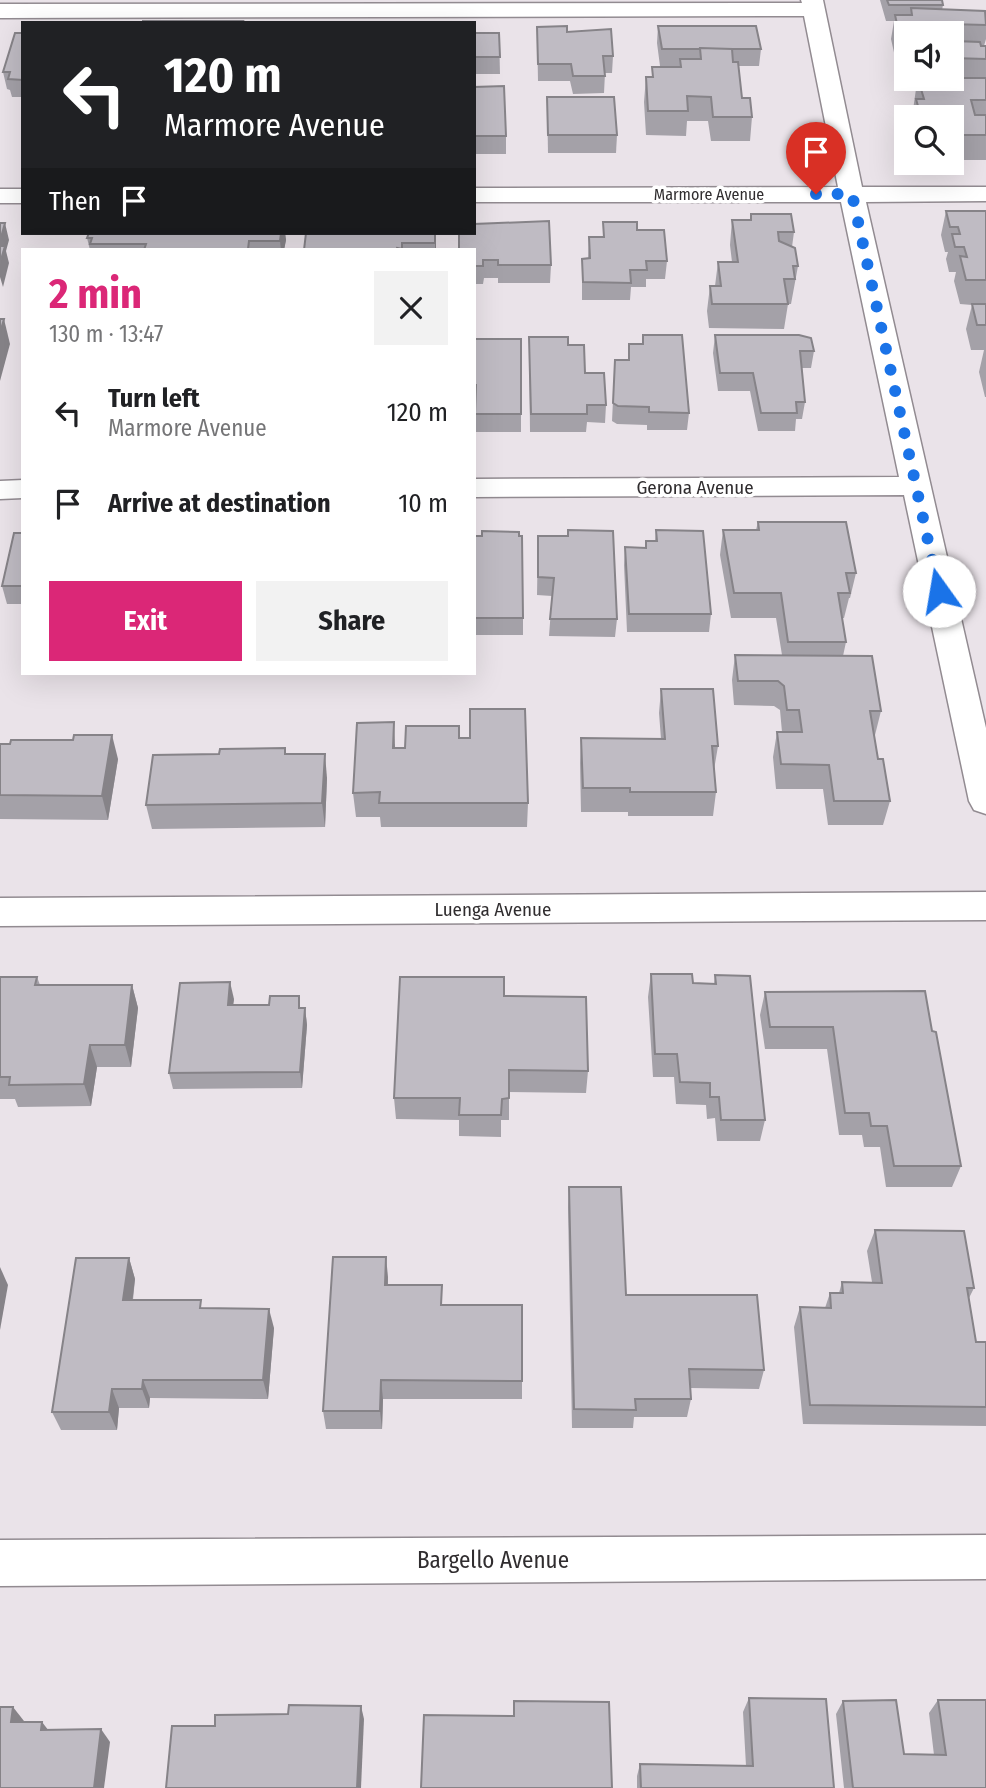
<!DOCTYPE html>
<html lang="en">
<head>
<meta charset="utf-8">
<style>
	:root { --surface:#fff; --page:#f2f2f2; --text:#202124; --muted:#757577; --accent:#db2777 }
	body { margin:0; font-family:"Fira Sans Condensed",sans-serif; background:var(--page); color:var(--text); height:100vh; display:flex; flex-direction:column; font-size:26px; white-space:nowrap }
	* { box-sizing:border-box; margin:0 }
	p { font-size:23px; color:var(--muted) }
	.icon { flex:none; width:38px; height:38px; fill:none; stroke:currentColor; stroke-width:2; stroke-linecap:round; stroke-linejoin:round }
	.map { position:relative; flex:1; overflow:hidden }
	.details { position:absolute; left:21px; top:248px; width:455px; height:427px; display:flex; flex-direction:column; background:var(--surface); border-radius:0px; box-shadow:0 7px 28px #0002 }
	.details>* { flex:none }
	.guide { position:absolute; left:21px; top:21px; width:455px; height:214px; border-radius:0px; box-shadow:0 7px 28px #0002; background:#202124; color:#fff; overflow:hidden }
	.fabs { position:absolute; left:894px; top:21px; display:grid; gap:14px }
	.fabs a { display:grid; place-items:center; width:70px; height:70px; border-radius:0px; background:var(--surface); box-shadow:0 7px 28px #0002; font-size:35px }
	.pin { position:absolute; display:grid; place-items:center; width:60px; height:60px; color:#fff; margin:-72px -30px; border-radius:50% 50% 50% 0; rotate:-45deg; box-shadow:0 0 7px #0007 }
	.pin .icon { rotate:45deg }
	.me { position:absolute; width:77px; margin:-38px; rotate:347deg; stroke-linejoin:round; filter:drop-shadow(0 0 5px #0008) }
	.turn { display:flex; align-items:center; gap:24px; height:147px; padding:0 28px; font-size:32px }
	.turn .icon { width:91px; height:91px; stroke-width:2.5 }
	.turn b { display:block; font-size:49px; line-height:60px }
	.then { display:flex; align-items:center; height:66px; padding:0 28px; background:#0003; gap:14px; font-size:26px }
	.round { display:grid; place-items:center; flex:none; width:74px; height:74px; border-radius:0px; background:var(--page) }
	.head { display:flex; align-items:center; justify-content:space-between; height:119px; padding:0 28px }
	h1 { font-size:42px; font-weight:700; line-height:52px; color:var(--accent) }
	.action { display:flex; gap:14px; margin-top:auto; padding:14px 28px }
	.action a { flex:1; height:80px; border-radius:0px; background:var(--accent); color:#fff; font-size:28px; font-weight:700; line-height:80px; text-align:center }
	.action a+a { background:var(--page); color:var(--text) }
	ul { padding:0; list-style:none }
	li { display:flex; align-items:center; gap:21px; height:91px; padding:0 28px }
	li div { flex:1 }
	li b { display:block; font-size:26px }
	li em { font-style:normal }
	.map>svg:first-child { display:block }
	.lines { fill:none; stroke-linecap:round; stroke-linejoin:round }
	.minor-casing { stroke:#928b91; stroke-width:3 }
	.minor { fill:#fff; fill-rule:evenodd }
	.wall { fill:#a4a1a8; fill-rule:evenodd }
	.shaded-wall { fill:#868388 }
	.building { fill:#bfbbc3; stroke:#868388; stroke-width:2 }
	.route { stroke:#1a73e8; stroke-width:12; stroke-dasharray:0 21.6 }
	.labels { text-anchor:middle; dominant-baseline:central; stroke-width:7; stroke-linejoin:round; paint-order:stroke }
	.far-street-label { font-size:16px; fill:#302d2f; stroke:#fff }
	.street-label { font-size:19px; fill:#302d2f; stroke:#fff }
	.near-street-label { font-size:23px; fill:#302d2f; stroke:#fff }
</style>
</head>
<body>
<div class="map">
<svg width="986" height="1788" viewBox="0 0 986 1788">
	<rect width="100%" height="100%" fill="#eae3e9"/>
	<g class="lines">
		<defs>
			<g id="minor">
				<polygon points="801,0 823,0 862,187 986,187 986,201 866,202 986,728 986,814 974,810 969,801 904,495 474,497 474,479 899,477 841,202 474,202 474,188 838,187 804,16 0,18 0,4 802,3"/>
				<rect x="0" y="189" width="23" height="14"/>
				<polygon points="23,480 23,498 0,499 0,481"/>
				<polygon points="986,892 986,920 0,926 0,898"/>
				<polygon points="986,1535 986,1579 0,1586 0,1540"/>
			</g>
		</defs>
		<use href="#minor" class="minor-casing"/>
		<use href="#minor" class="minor"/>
	</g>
	<g class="wall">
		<path d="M880,0H942L943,5L942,10L986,15V39L984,46L986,47V160H952V117H912L916,89H904L900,72L901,66H897L891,39L894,21H886ZM906,33H952V79H906Z"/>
		<polygon points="658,26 761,49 759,66 738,66 742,98 752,117 750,141 711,141 708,121 687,121 686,136 646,135 644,102 646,77 652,77 652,67 660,66 657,43"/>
		<polygon points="537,27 567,32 613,56 612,73 605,73 604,93 573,94 570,81 538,81"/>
		<polygon points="23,33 23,97 12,97 10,90 7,89 3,72"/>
		<polygon points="474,33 499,33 500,74 474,74"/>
		<polygon points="474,87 506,136 506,154 474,154"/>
		<polygon points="547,97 617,135 616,153 548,153"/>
		<polygon points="946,211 986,211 986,397 985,397 979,372 984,350 971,350 966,329 972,305 960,304 954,281 956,272 949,272 946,259 948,252 945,252 941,235"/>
		<polygon points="751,214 794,232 792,247 798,266 791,304 788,304 784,329 709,328 707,311 710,286 715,286 718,262 732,262 730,245 732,220 750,220"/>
		<polygon points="603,222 637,230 667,261 665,279 646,279 646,287 631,287 630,300 582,300 582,259 588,258 589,237 603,237"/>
		<polygon points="89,233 285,233 286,240 284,250 90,250 87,238"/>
		<polygon points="306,233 436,233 436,250 304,250"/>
		<polygon points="474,250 551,265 550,283 498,283 498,278 484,278 483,284 474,284"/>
		<polygon points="643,335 689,413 687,430 647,430 647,425 617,424 612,421 615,360 628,360 629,344 642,344"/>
		<polygon points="715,335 814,351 811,368 802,368 805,402 802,419 796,419 795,431 758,431 750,391 718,391 713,353"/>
		<polygon points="529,337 568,345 606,405 605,423 587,422 586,432 530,432"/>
		<polygon points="474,339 521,339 521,432 475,432"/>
		<polygon points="758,522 856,573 850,598 849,598 844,618 842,618 846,642 843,656 881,711 875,735 874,735 878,759 890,801 883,825 828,825 823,789 776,789 773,757 777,732 782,732 780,710 774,706 734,705 732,680 735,655 782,655 776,618 731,618 720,555 723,530 756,530"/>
		<polygon points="656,530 711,614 709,632 627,632 624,565 625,547 645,548 646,541 655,541"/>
		<polygon points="23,533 23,604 7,604 2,586"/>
		<polygon points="474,536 523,618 523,635 474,635"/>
		<polygon points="538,536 617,619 615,637 549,636 552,596 537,595"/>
		<polygon points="661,689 718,746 714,770 716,792 713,816 628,816 628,812 581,812 580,763 581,738 661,739 659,713"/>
		<polygon points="459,738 528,803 527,827 381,827 380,817 356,817 353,793 395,748 405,748"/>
		<polygon points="0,744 118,759 108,820 0,819"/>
		<polygon points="285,748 286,754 327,778 325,827 152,829 146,805 219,754"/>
		<polygon points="651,974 693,983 714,984 715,975 765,1120 760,1141 717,1141 715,1118 707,1119 706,1105 676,1104 674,1077 653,1077 648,997"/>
		<polygon points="0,977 37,977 40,985 132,985 138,1008 131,1067 97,1067 91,1106 18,1107 15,1099 0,1099"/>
		<polygon points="765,992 932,1031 961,1166 952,1187 886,1187 880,1147 864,1147 862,1135 839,1135 827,1049 765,1049 760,1015"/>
		<polygon points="504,996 588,1071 586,1093 509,1092 509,1120 501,1120 501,1137 459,1136 459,1120 396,1119 394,1098"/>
		<polygon points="234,999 233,1005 305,1008 307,1025 302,1088 173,1089 169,1073"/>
		<polygon points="569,1187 626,1295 764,1370 759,1389 690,1388 691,1399 687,1417 634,1417 633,1428 572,1428 568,1207"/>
		<polygon points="875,1230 974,1288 969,1298 976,1342 986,1342 986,1426 803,1424 794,1327 800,1307 825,1308 830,1293 839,1293 842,1282 872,1282 867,1251"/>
		<polygon points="129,1258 135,1279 133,1300 204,1308 274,1328 268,1399 150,1398 149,1408 119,1408 117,1430 61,1430 52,1412"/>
		<polygon points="388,1277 388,1285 442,1305 522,1381 522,1399 383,1399 382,1429 326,1429 323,1411"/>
		<polygon points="749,1698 834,1788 637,1788 637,1776 640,1764 746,1766 743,1712"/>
		<polygon points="938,1700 986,1788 844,1788 836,1714 843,1701 904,1754 934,1755 929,1713"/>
	</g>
	<g class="shaded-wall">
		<polygon points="5,223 9,240 6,251 9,263 3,287 0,277 0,241"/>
		<polygon points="281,233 285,233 286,240 284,250 281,250 280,241"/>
		<rect x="435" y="233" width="1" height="17"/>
		<polygon points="4,319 10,344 0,381 0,333"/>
		<polygon points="394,722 395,747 394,772 393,748"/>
		<polygon points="112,735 118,759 108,820 102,796"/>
		<polygon points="325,754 327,778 325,827 322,803"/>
		<polygon points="230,982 234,999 231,1021 228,1005"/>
		<polygon points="132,985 138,1008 131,1067 125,1045"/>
		<polygon points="305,1008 307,1025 302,1088 300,1072"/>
		<polygon points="90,1045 97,1067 91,1106 84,1084"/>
		<polygon points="386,1257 388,1277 387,1305 385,1285"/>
		<polygon points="129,1258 135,1279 130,1320 123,1300"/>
		<polygon points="0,1267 8,1285 0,1330"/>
		<polygon points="269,1309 274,1328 268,1399 263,1380"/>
		<polygon points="143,1380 150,1398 149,1408 142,1389"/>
		<polygon points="381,1380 383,1399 382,1429 380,1411"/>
		<polygon points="112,1389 119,1408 117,1430 109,1412"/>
		<polygon points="361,1706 364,1719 361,1788 357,1788"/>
		<polygon points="13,1707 24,1721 22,1735 11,1722"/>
		<polygon points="42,1722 52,1735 41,1730"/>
		<polygon points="101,1729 110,1742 104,1788 94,1788"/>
	</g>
	<g class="building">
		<polygon points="887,0 942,0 943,5 889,5"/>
		<polygon points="911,8 985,11 986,25 949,24 951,33 906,33 906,42 901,42 895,15 912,15"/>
		<polygon points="143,21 243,21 242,23 143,23"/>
		<polygon points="567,26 567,32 611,29 613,56 603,56 605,76 573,76 571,64 538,64 537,27"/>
		<polygon points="658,26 756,26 761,49 662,49"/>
		<polygon points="15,33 23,33 23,80 8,79 10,72 3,72"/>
		<polygon points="474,33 499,33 500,57 474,57"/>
		<polygon points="952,36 954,41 980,42 981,46 986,46 986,59 953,58 955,66 952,66"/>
		<polygon points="700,48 732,49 733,62 738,62 742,98 750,98 752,117 713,117 711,97 687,96 688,111 648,111 646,77 653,77 652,67 681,67 680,59 701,59"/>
		<polygon points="952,78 986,78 986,100 971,100 975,115 986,115 986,135 952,135 952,117 921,117 916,99 924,99 918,79 952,79"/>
		<polygon points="504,86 506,136 474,136 474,87"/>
		<polygon points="547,97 614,97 617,135 548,135"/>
		<polygon points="946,211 986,211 986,280 966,280 960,256 967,257 964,247 955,247 952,234 960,234 958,227 950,227"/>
		<polygon points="751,214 791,214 794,232 778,232 779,241 795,248 798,266 793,266 795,279 784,279 788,304 712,304 710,286 721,286 718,262 738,262 732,220 751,220"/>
		<polygon points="549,221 551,265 498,265 498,260 483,260 483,266 474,266 474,250 459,250 459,233 474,233 474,224"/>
		<polygon points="603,222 637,222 637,230 664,230 667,261 646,261 647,270 630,270 631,283 583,282 582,259 590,258 589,237 604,237"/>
		<polygon points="0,223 5,223 0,241"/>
		<polygon points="89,233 281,233 280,241 249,241 248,249 221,249 221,250 144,250 146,244 90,244 92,238 87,238"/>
		<polygon points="306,233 435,233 435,243 402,243 402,249 397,248 396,250 304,250"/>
		<polygon points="0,246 5,246 0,263"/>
		<polygon points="972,304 986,304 986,325 977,325"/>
		<polygon points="0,319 4,319 0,333"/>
		<polygon points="643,335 682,335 689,413 649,412 649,407 618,406 613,403 615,360 629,360 629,344 643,344"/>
		<polygon points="715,335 799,335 811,338 814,351 800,351 805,402 796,402 797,413 761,413 753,373 720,373"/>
		<polygon points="529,337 568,337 568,345 584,345 585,373 604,373 606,405 587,405 587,414 531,414"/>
		<polygon points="474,339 521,339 521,414 475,414 476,385 474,385"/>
		<polygon points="758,522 846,522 856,573 846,573 850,593 838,593 846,642 788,642 781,593 734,593 723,530 759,530"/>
		<polygon points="568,530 613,531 617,619 550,619 554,578 538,577 538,536 568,536"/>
		<polygon points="656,530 703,531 711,614 629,614 625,547 646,548 646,541 657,541"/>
		<polygon points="482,531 519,532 519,536 522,536 523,618 474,618 474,536 482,536"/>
		<polygon points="14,533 23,533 23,586 2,586"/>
		<polygon points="735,655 872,656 881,711 870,711 878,759 883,759 890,801 834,801 829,765 781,764 777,732 802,732 799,710 787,710 784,686 778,681 738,681"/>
		<polygon points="661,689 713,689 718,746 712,746 716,792 630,792 630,788 583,788 581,738 665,739"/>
		<polygon points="470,709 525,709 528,803 379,803 380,792 353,793 357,723 394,722 393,748 405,748 406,726 459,726 459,738 470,738"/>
		<polygon points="74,735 112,735 102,796 0,795 0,744 10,744 11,740 73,740"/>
		<polygon points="285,748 285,754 325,754 322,803 146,805 153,755 219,754 220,749"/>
		<polygon points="651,974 692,974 693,983 716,984 715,975 750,976 765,1120 721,1120 719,1097 710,1097 710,1083 680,1082 677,1054 655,1054"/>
		<polygon points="0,977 37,977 35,985 132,985 125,1045 90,1045 84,1084 9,1085 10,1077 0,1077"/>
		<polygon points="400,977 504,977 504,996 586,997 588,1071 509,1070 509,1098 502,1099 501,1115 459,1115 460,1098 394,1098"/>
		<polygon points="230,982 228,1005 269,1005 270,996 299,996 299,1008 305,1008 300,1072 169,1073 180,983"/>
		<polygon points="925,991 932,1031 936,1032 961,1166 894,1166 887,1126 871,1126 869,1113 845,1113 833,1027 770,1027 765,992"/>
		<polygon points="569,1187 621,1187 626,1295 757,1295 764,1370 689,1369 691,1399 635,1399 636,1410 574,1409"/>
		<polygon points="875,1230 964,1231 974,1288 967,1288 976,1342 986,1342 986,1407 810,1405 800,1307 831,1308 830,1293 843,1293 842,1282 882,1283"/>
		<polygon points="333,1257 386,1257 385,1285 442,1285 441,1305 522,1305 522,1381 381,1380 380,1411 323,1411"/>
		<polygon points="76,1258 129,1258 123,1300 201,1300 200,1308 269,1309 263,1380 143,1380 142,1389 112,1389 109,1412 52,1412"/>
		<polygon points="749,1698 826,1699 834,1788 641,1788 640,1764 753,1766"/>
		<polygon points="896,1700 904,1754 946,1755 938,1700 986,1700 986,1788 853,1788 843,1701"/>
		<polygon points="514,1701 609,1702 612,1788 421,1788 424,1715 514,1716"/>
		<polygon points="289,1705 361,1706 357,1788 166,1788 172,1726 215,1726 215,1715 288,1714"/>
		<polygon points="0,1707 13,1707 11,1722 42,1722 41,1730 101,1729 94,1788 0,1788"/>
	</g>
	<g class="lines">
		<polyline class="route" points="816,194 852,194 939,591"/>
	</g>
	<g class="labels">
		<g class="far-street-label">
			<text x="709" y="194">Marmore Avenue</text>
		</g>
		<g class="street-label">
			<text x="695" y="487">Gerona Avenue</text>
			<text x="493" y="909">Luenga Avenue</text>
		</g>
		<g class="near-street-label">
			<text x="493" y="1560">Bargello Avenue</text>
		</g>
	</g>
</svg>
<div class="fabs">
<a><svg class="icon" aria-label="sound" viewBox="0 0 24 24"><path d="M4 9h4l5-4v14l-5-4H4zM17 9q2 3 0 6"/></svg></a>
<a><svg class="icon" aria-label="search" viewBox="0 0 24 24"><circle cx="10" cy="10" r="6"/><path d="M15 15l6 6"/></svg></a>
</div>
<div class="pin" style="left:816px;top:194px;background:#d93025"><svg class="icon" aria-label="arrive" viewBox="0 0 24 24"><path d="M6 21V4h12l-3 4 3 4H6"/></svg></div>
<svg class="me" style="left:939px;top:591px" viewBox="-20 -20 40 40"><circle r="19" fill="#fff"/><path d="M0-13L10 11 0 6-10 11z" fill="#1a73e8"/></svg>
<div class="guide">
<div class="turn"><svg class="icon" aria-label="left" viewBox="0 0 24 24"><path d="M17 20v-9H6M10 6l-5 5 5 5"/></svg><div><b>120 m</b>Marmore Avenue</div></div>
<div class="then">Then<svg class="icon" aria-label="arrive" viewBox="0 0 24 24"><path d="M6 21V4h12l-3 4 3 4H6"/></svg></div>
</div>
<section class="details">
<div class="head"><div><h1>2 min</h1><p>130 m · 13:47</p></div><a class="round"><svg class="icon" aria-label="close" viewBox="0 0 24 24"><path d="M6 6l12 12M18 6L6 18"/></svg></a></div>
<ul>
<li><svg class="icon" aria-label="left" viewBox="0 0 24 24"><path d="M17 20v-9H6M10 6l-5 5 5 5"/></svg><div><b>Turn left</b><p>Marmore Avenue</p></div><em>120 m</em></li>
<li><svg class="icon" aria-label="arrive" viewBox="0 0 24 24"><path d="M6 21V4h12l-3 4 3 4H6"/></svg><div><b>Arrive at destination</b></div><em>10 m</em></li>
</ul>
<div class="action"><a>Exit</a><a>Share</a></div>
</section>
</div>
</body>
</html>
